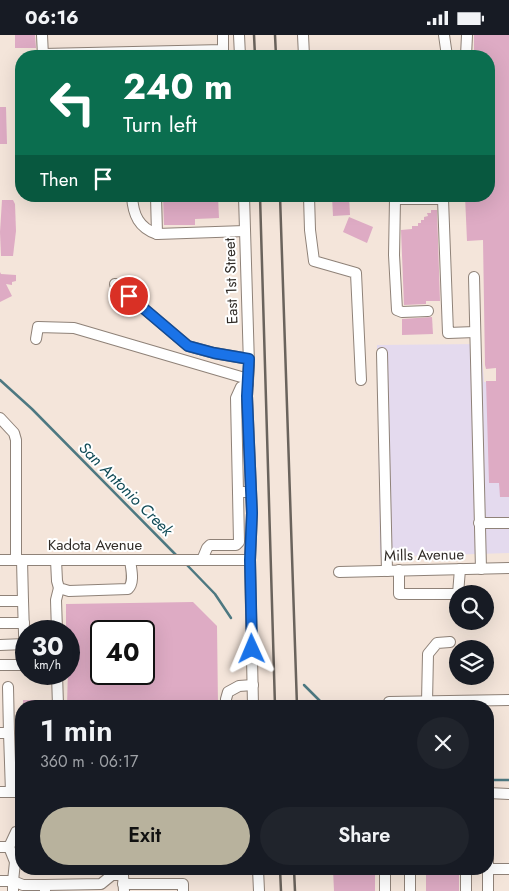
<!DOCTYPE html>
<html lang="en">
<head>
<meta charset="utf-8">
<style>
	:root { --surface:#171b24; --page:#20242c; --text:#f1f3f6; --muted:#9ea1a6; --accent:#b8b29d }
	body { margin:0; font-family:Jost,sans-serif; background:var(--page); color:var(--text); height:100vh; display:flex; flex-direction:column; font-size:19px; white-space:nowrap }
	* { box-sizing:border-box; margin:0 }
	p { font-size:16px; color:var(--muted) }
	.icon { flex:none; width:28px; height:28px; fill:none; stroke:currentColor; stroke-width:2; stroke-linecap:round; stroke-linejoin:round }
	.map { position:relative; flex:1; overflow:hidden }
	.side { position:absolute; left:15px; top:665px; width:479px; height:175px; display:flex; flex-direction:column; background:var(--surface); border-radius:20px; box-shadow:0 5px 20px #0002 }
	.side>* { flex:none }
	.top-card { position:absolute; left:15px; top:15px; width:480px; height:152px; border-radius:20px; box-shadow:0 5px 20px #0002; background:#0b6e4f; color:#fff; overflow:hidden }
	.controls { position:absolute; left:449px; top:550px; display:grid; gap:10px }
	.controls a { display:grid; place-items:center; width:45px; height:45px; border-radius:50%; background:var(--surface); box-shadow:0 5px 20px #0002; font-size:25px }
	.speed { position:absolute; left:15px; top:585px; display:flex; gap:10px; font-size:25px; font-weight:700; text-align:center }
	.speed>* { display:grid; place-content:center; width:65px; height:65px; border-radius:50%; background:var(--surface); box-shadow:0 5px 20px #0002; line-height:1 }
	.speed small { font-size:12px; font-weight:400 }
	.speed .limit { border:2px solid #111; border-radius:8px; background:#fff; color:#111 }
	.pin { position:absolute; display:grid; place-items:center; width:42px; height:42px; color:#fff; margin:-21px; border:2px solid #fff; border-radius:50%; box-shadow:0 1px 5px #0007 }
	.me { position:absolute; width:55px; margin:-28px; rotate:359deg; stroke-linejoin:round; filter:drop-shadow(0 0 4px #0008) }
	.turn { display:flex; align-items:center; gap:18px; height:105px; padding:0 25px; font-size:22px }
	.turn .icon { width:65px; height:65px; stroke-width:2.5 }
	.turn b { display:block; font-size:35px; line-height:42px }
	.then { display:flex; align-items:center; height:48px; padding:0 25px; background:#0003; gap:10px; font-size:19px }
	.round { display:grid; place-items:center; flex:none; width:52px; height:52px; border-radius:26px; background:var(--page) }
	.overview { display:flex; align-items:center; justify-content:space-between; height:85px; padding:0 25px }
	h1 { font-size:30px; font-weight:600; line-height:38px }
	.button { display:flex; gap:10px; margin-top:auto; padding:10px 25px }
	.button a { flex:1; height:58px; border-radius:30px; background:var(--accent); color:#111; font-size:20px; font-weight:600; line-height:58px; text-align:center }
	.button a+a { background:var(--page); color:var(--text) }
	.status { display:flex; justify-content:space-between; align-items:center; height:35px; padding:0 25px; background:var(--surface); direction:ltr }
	.status svg { height:14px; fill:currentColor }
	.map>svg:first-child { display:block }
	.commercial { fill:#e4daee }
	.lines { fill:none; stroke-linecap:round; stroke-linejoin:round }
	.stream { stroke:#4d7881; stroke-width:2.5 }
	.building { fill:#deabc4; fill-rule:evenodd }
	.minor-casing { stroke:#8f8278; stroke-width:12 }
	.minor { stroke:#fff; stroke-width:10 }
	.rail { stroke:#6a635c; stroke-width:2.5 }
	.route-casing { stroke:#114b97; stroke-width:12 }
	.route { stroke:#1a73e8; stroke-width:9 }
	.labels { text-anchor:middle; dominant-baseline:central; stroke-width:4; stroke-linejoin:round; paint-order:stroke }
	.street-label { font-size:15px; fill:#312c27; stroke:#fff }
	.water-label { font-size:16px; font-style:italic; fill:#124b56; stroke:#fff }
</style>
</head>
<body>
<div class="status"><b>06:16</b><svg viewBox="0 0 49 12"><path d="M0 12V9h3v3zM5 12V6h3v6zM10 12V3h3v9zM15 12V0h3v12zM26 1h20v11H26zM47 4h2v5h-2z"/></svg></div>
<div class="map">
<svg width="509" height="856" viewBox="0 0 509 856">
	<rect width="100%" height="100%" fill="#f4e5da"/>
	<polygon class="commercial" points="481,309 484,347 509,348 509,518 380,522 377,310"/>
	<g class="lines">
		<g class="stream">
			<polyline points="0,345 32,374 178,522"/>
			<polyline points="186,529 215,559 231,583"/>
			<polyline points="304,650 325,671"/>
			<polyline points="488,745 509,745"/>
		</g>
	</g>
	<g class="building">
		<polygon points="15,0 35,0 36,13 15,13"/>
		<polygon points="474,0 509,0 509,462 500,462 499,448 489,448 486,346 496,346 496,333 486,334 485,330 483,205 467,206 465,161 489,161 490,30 489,21 474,21"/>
		<polygon points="406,15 413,15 413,21 378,21 378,16"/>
		<polygon points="0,72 6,72 7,109 0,109"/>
		<polygon points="163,161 218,161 219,183 195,184 195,190 164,190"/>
		<polygon points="332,161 349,161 350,180 333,181"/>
		<polygon points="2,165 13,165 15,169 16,196 13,221 1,221 0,197"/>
		<polygon points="431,175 437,175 440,266 426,266 426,269 404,270 401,195 412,194 412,191 418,191 418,188 421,188 421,185 424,185 424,182 428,181 427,178 431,178"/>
		<polygon points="349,182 373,192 367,208 343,197"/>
		<polygon points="0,237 1,239 16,240 16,246 12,247 12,250 6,249 12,261 0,267"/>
		<polygon points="432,282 433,299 402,300 402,284"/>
		<path d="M193,567L217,591L218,671H67L69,596H66V569ZM101,596H144V639H101Z"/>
		<rect x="23" y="665" width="23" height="6"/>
		<polygon points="333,834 375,834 375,856 334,856"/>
		<polygon points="459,834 459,856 426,856 426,835"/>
	</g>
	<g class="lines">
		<defs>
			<g id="minor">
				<polyline points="42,0 43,21"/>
				<polyline points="239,0 240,21"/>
				<polyline points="303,0 304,21"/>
				<polyline points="444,0 447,21"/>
				<polyline points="43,19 223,15 223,0"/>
				<polyline points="466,21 467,0"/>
				<path d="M132,161C133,180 139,193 157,199L245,196"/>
				<polyline points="156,161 157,199"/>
				<polyline points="244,161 249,330 247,361 252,478 250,525 253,671"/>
				<polyline points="309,161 310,195 314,226 356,238 361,345"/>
				<polyline points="474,242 481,534"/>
				<polyline points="115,249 188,311 214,318 249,324"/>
				<polyline points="428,276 402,277 397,275 394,220 395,164 443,164 448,298 475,297"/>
				<polyline points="36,304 38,292 74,293 248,344"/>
				<polyline points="382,318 387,536"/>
				<polyline points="248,349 241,352 236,363 238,457 251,457"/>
				<polyline points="0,383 14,398 16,405 16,525"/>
				<polyline points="479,488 509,488"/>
				<polyline points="0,525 250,525"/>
				<polyline points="22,525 23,566"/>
				<path d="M56,525L57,546L59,553L69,556L128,554C135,547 131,534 130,525"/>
				<polyline points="202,525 207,513 210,510 236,510 239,507 238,457"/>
				<polyline points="399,535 399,559 458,559"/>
				<polyline points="339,537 509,533"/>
				<polyline points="458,559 460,534"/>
				<polyline points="0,566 23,566 25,630 0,630"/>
				<polyline points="0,588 24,588"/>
				<polyline points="57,596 56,565 59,553"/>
				<polyline points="0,610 25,609"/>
				<polyline points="57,639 58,671"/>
				<polyline points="8,652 9,698"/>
				<polyline points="389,667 509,665"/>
				<polyline points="427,667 428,619 437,608 450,607"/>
				<polyline points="226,671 226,664 228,657 239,651 253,650"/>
				<polyline points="0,698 9,698 11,757"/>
				<polyline points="0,757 21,757"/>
				<polyline points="488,758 509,759"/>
				<polyline points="488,776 488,856"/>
				<polyline points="0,812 9,812 16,797 21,797"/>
				<polyline points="9,812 15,827 13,846 23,850 45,850 45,855"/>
				<polyline points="258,834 259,856"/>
				<polyline points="385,834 385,856"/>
				<polyline points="410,834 410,856"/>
				<polyline points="466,834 466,856"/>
				<polyline points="488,834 509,834"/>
				<polyline points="0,846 13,846 13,856"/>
				<polyline points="123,849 183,849 183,856"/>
				<polyline points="45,850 101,849 112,840 123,840 124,856"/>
			</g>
		</defs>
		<use href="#minor" class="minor-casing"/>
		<use href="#minor" class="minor"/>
		<g class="rail">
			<polyline points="254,0 255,21"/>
			<polyline points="275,0 276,21"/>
			<polyline points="260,161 275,671"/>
			<polyline points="280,161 297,671"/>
			<polyline points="280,834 281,856"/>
			<polyline points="294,834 295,856"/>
		</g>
	</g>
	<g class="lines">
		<defs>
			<polyline id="route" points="129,261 188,311 214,318 249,324 247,361 252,478 250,525 252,614"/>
		</defs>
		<use href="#route" class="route-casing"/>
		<use href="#route" class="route"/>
	</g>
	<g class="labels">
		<g class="street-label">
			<text transform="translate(231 246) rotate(-92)">East 1st Street</text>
			<text x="95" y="510">Kadota Avenue</text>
			<text transform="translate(424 520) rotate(-1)">Mills Avenue</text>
		</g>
		<g class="water-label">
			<text transform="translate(126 454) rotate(45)">San Antonio Creek</text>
		</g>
	</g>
</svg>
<div class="controls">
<a><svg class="icon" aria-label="search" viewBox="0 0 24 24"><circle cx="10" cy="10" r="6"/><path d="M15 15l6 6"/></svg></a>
<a><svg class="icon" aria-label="layers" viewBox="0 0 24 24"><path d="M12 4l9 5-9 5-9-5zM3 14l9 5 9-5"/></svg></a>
</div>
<div class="speed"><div>30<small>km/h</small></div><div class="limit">40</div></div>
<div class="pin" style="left:129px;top:261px;background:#d93025"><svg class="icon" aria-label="arrive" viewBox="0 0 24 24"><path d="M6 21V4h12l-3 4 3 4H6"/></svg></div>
<svg class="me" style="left:252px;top:614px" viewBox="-20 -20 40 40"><path d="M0-17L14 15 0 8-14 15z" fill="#1a73e8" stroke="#fff" stroke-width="4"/></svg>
<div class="top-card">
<div class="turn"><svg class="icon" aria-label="left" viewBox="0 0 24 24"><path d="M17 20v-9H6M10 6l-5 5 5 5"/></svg><div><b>240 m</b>Turn left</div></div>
<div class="then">Then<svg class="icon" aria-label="arrive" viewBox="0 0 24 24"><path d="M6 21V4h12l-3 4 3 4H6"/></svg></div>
</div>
<section class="side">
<div class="overview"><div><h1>1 min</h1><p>360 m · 06:17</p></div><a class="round"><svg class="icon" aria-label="close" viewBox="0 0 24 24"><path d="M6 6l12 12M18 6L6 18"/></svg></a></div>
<div class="button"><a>Exit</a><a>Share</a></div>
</section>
</div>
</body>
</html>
